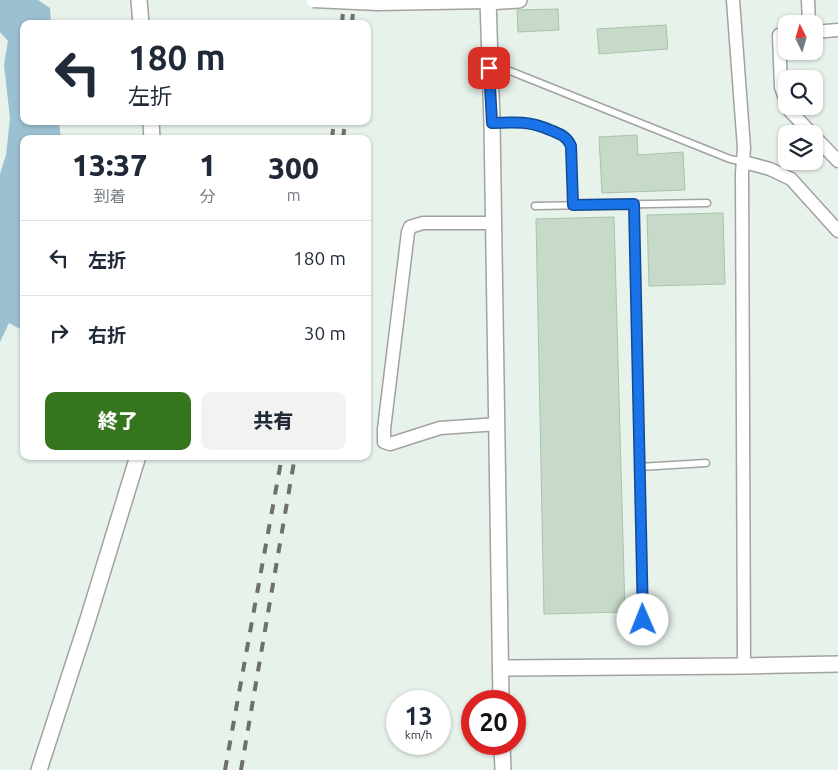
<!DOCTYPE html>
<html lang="ja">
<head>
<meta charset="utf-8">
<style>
	:root { --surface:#fff; --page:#f2f2f3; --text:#1f2937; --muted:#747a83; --line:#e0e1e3; --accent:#35751e }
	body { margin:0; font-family:Ubuntu,"Noto Sans JP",sans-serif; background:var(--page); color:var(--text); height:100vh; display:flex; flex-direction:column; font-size:19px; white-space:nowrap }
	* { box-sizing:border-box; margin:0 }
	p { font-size:16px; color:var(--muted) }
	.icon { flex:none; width:28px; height:28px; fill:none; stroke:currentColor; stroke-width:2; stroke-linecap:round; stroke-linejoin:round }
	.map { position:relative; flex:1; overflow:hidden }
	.drawer { position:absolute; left:20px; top:135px; width:351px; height:325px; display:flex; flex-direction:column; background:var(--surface); border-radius:10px; box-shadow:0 1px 4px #0004 }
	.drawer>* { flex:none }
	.guide { position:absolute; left:20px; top:20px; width:351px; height:105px; border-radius:10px; box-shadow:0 1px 4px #0004; background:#fff; color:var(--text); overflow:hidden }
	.needle { width:32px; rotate:355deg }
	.controls { position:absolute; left:778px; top:15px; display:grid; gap:10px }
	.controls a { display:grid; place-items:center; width:45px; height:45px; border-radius:10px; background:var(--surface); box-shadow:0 1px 4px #0004; font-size:25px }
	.speed { position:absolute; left:386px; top:690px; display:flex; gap:10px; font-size:25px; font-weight:700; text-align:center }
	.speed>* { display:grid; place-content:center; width:65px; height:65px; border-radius:50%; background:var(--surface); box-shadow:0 1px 4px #0004; line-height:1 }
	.speed small { font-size:12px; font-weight:400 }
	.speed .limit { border:8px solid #d22; background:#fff; color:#111 }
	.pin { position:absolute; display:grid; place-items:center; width:42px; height:42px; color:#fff; margin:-21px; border-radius:10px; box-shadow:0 2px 8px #0006 }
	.me { position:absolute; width:55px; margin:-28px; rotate:359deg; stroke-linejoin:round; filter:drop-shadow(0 0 4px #0008) }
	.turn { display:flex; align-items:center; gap:18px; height:105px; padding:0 25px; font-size:22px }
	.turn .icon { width:65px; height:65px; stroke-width:2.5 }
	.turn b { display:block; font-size:35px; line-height:42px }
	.eta { display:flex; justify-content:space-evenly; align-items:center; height:85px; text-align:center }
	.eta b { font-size:30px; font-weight:800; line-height:35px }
	.action { display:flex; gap:10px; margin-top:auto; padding:10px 25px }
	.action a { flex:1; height:58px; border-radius:10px; background:var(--accent); color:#fff; font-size:20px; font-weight:800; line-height:58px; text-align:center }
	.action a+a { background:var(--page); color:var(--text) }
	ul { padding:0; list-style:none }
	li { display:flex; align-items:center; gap:15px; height:75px; padding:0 25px; border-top:1px solid var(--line) }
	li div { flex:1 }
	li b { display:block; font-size:19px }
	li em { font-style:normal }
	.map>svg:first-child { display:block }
	.forest { fill:#9bc0d2 }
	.building { fill:#c7d9c8; stroke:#a9c4ab }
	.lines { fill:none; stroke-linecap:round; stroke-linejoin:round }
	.service-casing { stroke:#a2a2a2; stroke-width:9 }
	.minor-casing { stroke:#a2a2a2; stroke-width:15 }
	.tertiary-casing { stroke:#a2a2a2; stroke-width:18 }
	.service { stroke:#fff; stroke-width:6 }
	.minor { stroke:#fff; stroke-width:12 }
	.tertiary { stroke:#fff; stroke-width:15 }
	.rail { stroke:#6f6f6f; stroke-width:4; stroke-dasharray:10 10; stroke-linecap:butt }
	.minor-bridge-casing { stroke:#a2a2a2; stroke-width:15; stroke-linecap:butt }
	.minor-bridge { stroke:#fff; stroke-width:12 }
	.route-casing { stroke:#114b97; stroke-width:12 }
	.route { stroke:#1a73e8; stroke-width:9 }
</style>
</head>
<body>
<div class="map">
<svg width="838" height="770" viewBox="0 0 838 770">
	<rect width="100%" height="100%" fill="#e7f2ea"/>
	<polygon class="forest" points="0,0 38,0 50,8 51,24 24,24 24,121 59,121 61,139 24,139 24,331 9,323 0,342 0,174 6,155 10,118 4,65 8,41 0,32"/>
	<g class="building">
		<polygon points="558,9 559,30 518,32 517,10"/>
		<polygon points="666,25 668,49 599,54 597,29"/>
		<polygon points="637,135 638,155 683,152 685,190 602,193 599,137"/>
		<polygon points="723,213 725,284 649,286 647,215"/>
		<polygon points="614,217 625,612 544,614 536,219"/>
	</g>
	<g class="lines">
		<defs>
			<g id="service">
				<polyline points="490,68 510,71 730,159 744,162"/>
				<path d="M492,123C515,122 561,121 571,146L573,205"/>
				<polyline points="634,204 643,620"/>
				<polyline points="535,206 707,203"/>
				<polyline points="639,467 706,463"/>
			</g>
			<g id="minor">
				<polyline points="733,0 744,148 742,173 744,666"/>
				<polyline points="808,0 809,24"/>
				<polyline points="378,4 488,2"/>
				<polyline points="814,32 838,30"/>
				<polyline points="786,34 779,35 781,87 786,101"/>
				<polyline points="788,106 790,111 812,134"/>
				<polyline points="814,136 838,161"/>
				<polyline points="744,162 770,169 791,179 838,231"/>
				<polyline points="494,223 423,223 410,227 408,232 384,429 384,442 390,444 440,428 498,424"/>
			</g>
			<g id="tertiary">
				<polyline points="139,0 141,24"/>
				<polyline points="488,0 492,123 501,701"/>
				<polyline points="488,2 519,0"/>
				<polyline points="151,121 152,139"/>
				<polyline points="501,668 744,666 838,664"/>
				<polyline points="502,744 503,770"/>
				<polyline points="39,770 88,619 138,456"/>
			</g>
		</defs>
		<use href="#service" class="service-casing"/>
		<use href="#minor" class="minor-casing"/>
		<use href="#tertiary" class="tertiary-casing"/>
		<use href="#service" class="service"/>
		<use href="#minor" class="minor"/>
		<use href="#tertiary" class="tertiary"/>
		<g class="rail">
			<polyline points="342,24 344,0"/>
			<polyline points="352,24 354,0"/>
			<polyline points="332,139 334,121"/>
			<polyline points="343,139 345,121"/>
			<polyline points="225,770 282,456"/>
			<polyline points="241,770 295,456"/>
		</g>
		<defs>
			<polyline id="minor-bridge" points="313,1 378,4"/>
		</defs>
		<use href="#minor-bridge" class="minor-bridge-casing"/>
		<use href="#minor-bridge" class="minor-bridge"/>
	</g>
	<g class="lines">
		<defs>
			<path id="route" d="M489,68L492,123C514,122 530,121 550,130C560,134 567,136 571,146L573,205L634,204L643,620"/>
		</defs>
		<use href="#route" class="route-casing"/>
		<use href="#route" class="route"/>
	</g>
</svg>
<div class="controls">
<a><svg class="needle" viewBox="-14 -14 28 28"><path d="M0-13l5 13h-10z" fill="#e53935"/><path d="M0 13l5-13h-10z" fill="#747a83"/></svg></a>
<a><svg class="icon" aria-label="search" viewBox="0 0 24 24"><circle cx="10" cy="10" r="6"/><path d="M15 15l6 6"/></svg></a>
<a><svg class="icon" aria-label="layers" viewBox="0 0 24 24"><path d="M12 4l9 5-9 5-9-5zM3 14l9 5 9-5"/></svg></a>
</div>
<div class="speed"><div>13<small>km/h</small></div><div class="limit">20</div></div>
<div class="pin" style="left:489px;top:68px;background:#d93025"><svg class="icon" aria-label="arrive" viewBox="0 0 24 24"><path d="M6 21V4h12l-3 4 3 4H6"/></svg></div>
<svg class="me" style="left:643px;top:620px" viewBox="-20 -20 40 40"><circle r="19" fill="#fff"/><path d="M0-13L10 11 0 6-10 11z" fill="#1a73e8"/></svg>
<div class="guide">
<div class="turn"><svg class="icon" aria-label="left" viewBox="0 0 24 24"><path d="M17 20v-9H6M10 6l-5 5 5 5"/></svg><div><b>180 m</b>左折</div></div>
</div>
<section class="drawer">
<div class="eta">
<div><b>13:37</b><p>到着</p></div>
<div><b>1</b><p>分</p></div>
<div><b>300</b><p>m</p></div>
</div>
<ul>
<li><svg class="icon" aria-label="left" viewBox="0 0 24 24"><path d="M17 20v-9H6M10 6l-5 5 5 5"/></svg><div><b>左折</b></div><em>180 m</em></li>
<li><svg class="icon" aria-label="right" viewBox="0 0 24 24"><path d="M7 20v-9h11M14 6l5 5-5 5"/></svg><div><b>右折</b></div><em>30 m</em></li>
</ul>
<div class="action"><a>終了</a><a>共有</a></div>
</section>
</div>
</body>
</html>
